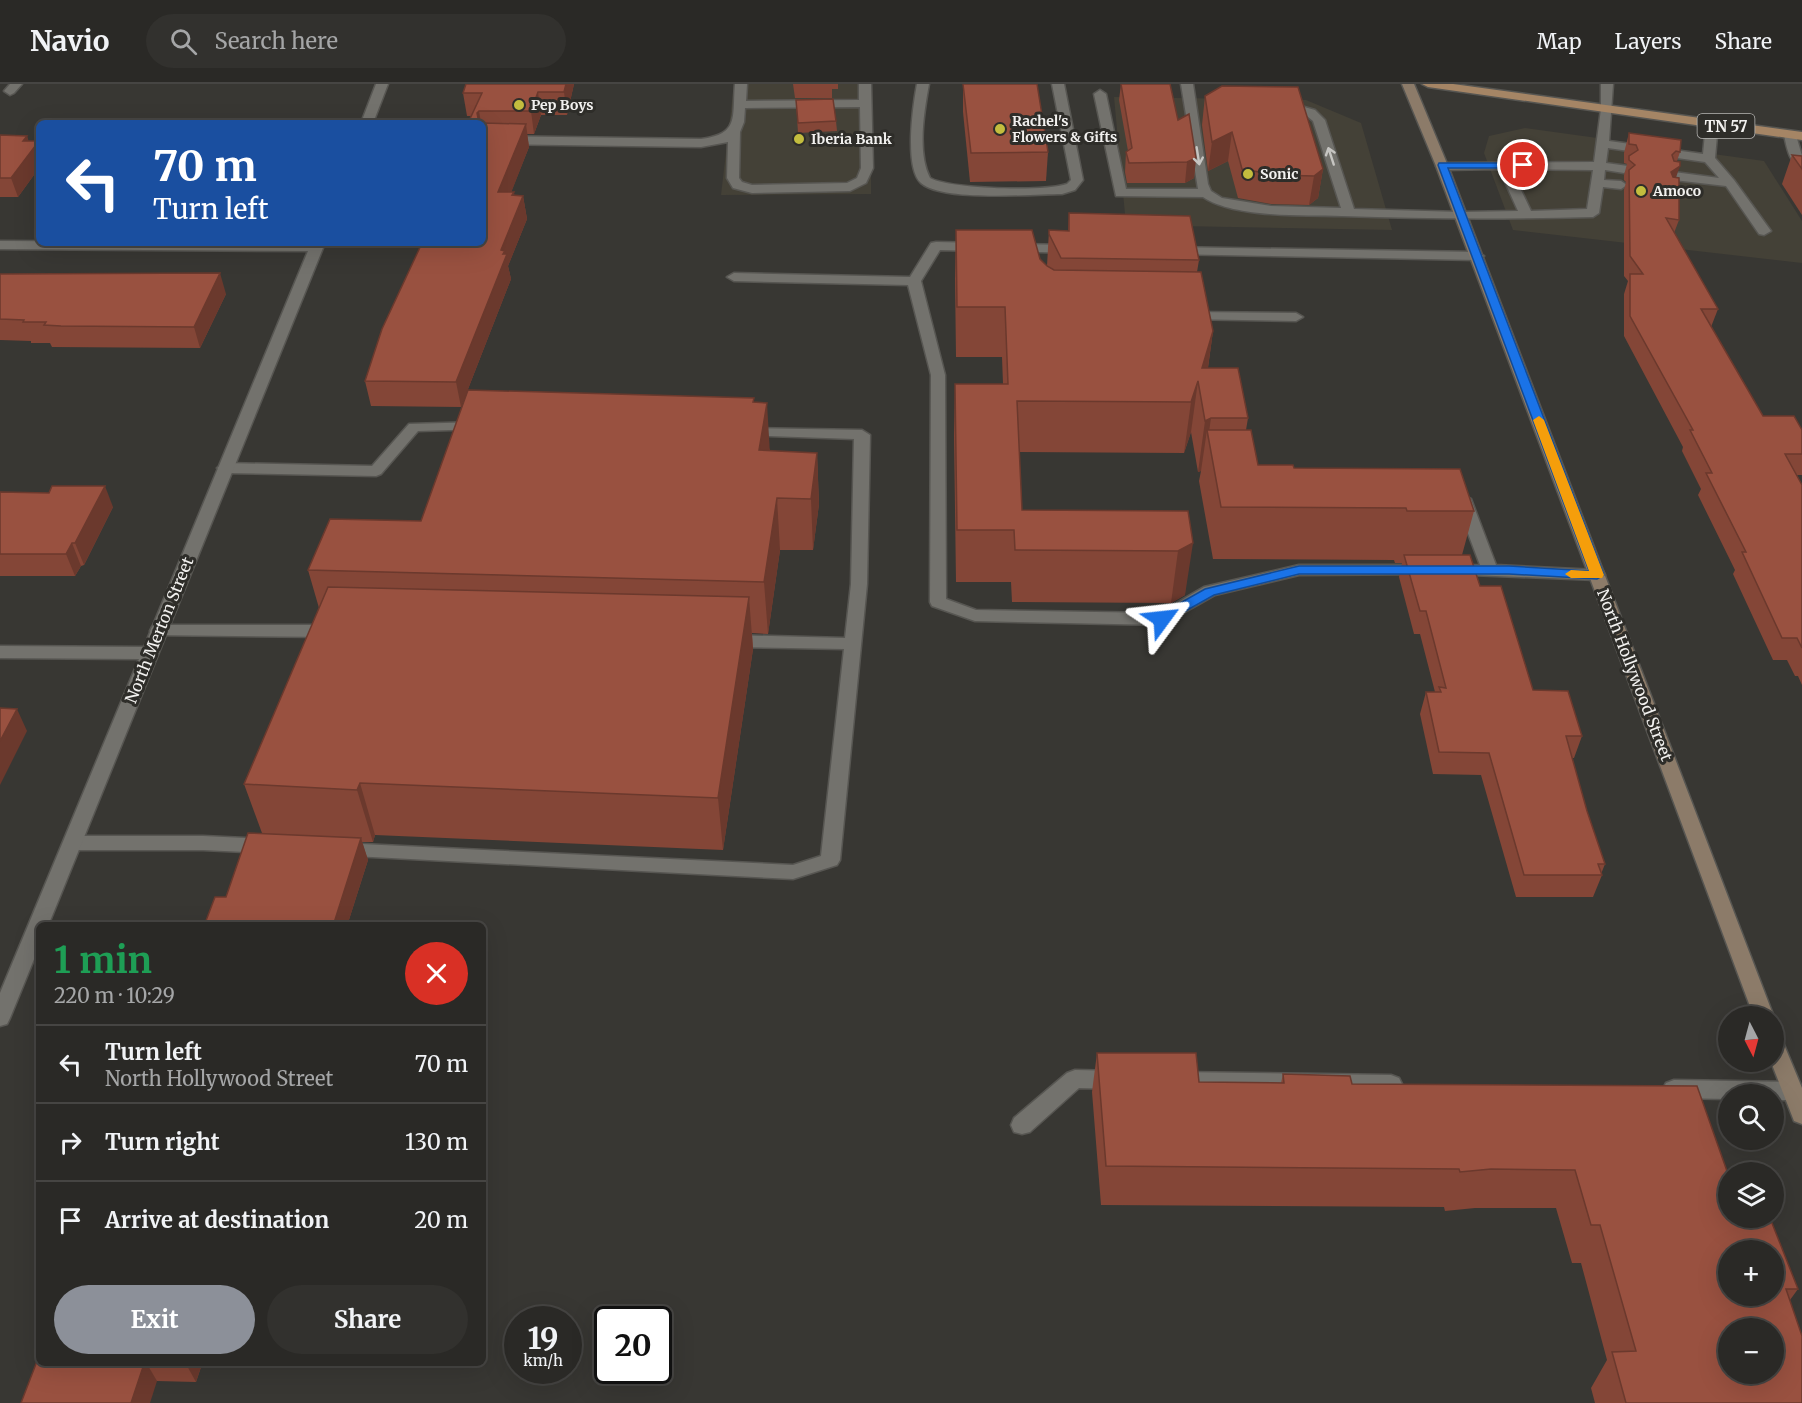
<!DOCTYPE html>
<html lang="en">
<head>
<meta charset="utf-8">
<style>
	:root { --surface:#2a2926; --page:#32312e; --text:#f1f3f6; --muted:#a5a6a7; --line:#464543; --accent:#8c9099 }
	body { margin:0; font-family:Merriweather,serif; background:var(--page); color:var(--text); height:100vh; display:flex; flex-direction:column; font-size:22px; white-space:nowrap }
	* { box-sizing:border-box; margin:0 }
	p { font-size:20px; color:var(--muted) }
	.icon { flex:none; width:33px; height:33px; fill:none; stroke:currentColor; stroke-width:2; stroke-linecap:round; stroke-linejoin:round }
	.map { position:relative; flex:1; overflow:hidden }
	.drawer { position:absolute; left:36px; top:838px; width:450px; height:444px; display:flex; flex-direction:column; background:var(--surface); border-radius:9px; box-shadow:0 6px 24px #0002,0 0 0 2px var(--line) }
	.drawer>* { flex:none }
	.top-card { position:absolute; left:36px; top:36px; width:450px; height:126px; border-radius:9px; box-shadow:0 6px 24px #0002,0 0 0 2px var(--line); background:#1a4fa0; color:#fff; overflow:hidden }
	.needle { width:39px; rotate:174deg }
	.controls { position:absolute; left:1718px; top:922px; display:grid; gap:12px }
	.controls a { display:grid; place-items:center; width:66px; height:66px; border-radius:50%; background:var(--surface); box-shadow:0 6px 24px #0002,0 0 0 2px var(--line); font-size:30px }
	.speed { position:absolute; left:504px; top:1222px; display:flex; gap:12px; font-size:30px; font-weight:700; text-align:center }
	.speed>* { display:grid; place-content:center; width:78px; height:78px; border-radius:50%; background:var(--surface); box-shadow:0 6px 24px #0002,0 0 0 2px var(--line); line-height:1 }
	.speed small { font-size:15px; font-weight:400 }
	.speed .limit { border:3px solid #111; border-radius:9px; background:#fff; color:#111 }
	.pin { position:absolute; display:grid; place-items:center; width:51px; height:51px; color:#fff; margin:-26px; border:3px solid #fff; border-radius:50%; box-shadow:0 2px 6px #0007 }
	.me { position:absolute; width:66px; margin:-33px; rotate:60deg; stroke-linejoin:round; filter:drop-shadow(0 0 4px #0008) }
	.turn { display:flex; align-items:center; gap:21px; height:126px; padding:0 18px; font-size:27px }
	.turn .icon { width:78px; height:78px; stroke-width:2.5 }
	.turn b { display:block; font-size:42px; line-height:51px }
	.round { display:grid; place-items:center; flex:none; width:63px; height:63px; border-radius:32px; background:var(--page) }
	.head { display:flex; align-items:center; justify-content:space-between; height:102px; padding:0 18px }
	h1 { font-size:36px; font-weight:700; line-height:45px; color:#1e9e55 }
	.primary-button { display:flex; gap:12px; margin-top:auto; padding:12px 18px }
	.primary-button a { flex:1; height:69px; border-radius:36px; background:var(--accent); color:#fff; font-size:24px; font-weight:700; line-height:69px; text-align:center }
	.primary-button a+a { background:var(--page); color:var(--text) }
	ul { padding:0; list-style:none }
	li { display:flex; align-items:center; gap:18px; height:78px; padding:0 18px; border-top:2px solid var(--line) }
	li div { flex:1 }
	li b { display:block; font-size:22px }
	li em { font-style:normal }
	header { display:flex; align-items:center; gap:36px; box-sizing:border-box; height:84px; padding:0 30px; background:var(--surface); border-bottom:2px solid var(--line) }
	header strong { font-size:28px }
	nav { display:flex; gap:33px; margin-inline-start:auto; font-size:21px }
	.search { width:420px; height:54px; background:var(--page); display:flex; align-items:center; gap:15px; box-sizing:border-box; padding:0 21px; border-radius:33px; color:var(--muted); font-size:22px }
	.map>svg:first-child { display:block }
	.built { fill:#444137 }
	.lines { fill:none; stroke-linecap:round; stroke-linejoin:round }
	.lane-casing { stroke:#575652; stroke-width:3 }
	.street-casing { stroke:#575652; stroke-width:3 }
	.secondary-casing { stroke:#575652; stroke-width:3 }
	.primary-casing { stroke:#575652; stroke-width:3 }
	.lane { fill:#73726d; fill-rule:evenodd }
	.street { fill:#73726d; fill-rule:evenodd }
	.secondary { fill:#8c7b69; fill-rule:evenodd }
	.primary { fill:#a58565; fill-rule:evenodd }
	.wall { fill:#844637 }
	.shaded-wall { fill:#6b392d }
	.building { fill:#995140; stroke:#6b392d; stroke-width:1.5; fill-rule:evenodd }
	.oneway { stroke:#c6c5c2 }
	.route { fill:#1a73e8; stroke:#114b97; stroke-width:1.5 }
	.slow { fill:#f59e0b }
	.poi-dot { fill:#c3bd3e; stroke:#2e2d29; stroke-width:2 }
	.labels { text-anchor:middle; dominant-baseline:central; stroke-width:6; stroke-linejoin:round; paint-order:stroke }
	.far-poi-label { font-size:14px; font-weight:bold; fill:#f2f1ef; stroke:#2e2d29; text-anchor:start }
	.shield { fill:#2e2d29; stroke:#b7b6b4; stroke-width:1.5 }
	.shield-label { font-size:15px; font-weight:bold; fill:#f2f1ef }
	.street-label { font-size:16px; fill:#f2f1ef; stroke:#2e2d29 }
</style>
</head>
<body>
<header>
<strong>Navio</strong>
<div class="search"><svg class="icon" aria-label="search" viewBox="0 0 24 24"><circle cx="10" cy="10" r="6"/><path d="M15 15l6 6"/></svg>Search here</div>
<nav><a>Map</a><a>Layers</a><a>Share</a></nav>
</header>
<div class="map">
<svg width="1802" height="1319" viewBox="0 0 1802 1319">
	<rect width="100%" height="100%" fill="#383733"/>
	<g class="built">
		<polygon points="734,0 871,0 871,110 721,111"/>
		<polygon points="1114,13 1306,16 1361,39 1392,146 1126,141"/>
		<polygon points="1525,44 1764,77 1802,137 1802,179 1513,146 1484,69 1489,52"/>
	</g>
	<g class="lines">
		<defs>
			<g id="lane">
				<polygon points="10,0 22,0 14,9 10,11 4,7"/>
				<path d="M735,0H747L746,17L859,16V0H871L873,84L866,99L850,107L752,109L733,104L727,94L728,58L701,63L483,60V52L701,55C740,50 732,33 735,0ZM860,23L861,84L857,94L847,99L752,101L742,98L739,94L740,48L744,38L745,24Z"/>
				<path d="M917,0H929C924,28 917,68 930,94C950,105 1044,108 1067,100L1071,96L1052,0H1064L1083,96L1075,106L1062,110C1032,110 943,118 921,99C904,84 913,21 917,0Z"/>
				<path d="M1181,0H1193L1208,100L1211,107L1222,114L1271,122L1341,124L1313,37L1307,32L1279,24L1277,21L1283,17L1315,26L1325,36L1354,125L1461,128L1518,127L1499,85L1442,86L1436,82L1438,79L1594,78L1601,25V0H1613L1609,57L1703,70L1706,40L1712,36L1716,37L1718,40L1715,74L1734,96L1771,147L1764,151L1759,150L1726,102L1674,96L1668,92L1674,88L1719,94L1705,78L1608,64L1606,79L1628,82L1630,85L1624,89L1605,86L1604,96L1621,97L1627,101L1621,105L1603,103L1599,129L1593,133C1509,135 1426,135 1342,132C1304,131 1234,134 1203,113L1116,112L1094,10L1100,6L1106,10L1126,105H1198ZM1511,85L1593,86L1587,125L1531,127Z"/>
				<path d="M1790,47L1796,51L1802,72V84C1789,79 1787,64 1784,51Z"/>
				<polygon points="936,158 980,159 987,163 980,167 940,166 921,197 945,291 946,515 976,526 1159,529 1204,503 1299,481 1425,481 1431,482 1433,486 1431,490 1299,491 1215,511 1162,541 975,537 932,522 930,518 931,291 908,201 734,197 727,193 734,189 910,193 931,159"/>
				<polygon points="1014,160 1070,161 1077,165 1070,169 1009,167 1007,164 1009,161"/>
				<polygon points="1173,163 1477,168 1484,172 1477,176 1168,170 1166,167 1168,164"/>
				<polygon points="1187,228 1296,229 1303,233 1296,237 1182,235 1180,232 1182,229"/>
				<polygon points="479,338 486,342 484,345 418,347 381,390 376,392 225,389 217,384 225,379 372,382 409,340"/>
				<polygon points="746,344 862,346 870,351 867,500 840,776 837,781 793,795 334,771 331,766 334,761 341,759 793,781 821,772 844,565 730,563 724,561 721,557 724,553 730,551 845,554 851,500 854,355 741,351 739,348"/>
				<polygon points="1463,410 1471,415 1496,481 1597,486 1603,487 1605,491 1603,495 1597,496 1446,490 1444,486 1446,482 1480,481 1455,415"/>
				<polygon points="158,541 333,541 339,543 341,547 339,551 333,553 152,551 150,547 152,543"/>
				<polygon points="73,752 203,752 268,755 275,757 277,762 275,767 268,769 203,766 73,766 66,764 64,759 66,754"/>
				<polygon points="1075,986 1118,987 1126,990 1129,996 1126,1002 1118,1005 1079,1004 1030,1048 1022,1050 1014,1048 1011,1041 1014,1034 1067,989"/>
				<polygon points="1176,988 1391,991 1399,994 1402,1000 1399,1006 1391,1009 1176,1006 1168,1003 1165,997 1168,991"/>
				<polygon points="1674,996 1792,998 1800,1001 1802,1008 1800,1013 1792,1016 1773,1016 1773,1011 1728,1011 1728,1015 1674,1014 1666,1011 1663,1005 1666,999"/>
			</g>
			<g id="street">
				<polygon points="376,0 388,0 373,39 361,39"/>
				<polygon points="0,157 325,159 48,842 39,842 39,863 10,934 7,940 0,942 0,909 139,575 0,574 0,562 144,563 308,167 0,165"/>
			</g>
			<g id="secondary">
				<polygon points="1402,0 1414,0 1448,82 1774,933 1773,936 1773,933 1754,933 1436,82"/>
				<polygon points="1773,948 1780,951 1802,1004 1802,1040 1794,1037 1771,978 1773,978"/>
			</g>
			<polygon id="primary" points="1422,0 1453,0 1802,48 1802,56 1428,3"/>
		</defs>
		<use href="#lane" class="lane-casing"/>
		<use href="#street" class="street-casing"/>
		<use href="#secondary" class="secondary-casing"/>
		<use href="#primary" class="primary-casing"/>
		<use href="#lane" class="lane"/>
		<use href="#street" class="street"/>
		<use href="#secondary" class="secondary"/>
		<use href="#primary" class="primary"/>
	</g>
	<g class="wall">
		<polygon points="574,0 567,31 541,31 534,50 527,50 529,63 511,108 514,111 523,112 527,135 508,182 511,195 461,323 371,322 365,297 483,159 468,39 471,32 467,32 463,9"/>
		<polygon points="793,0 838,0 838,5 832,5 832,14 795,14"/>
		<polygon points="963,0 1048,68 1046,97 970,98 963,28"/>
		<polygon points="1121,0 1170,0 1178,36 1196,74 1194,94 1185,99 1127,99 1125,88 1126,68 1128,67 1119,16"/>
		<polygon points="1205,12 1323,85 1318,114 1309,121 1271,120 1238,114 1228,77 1208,87 1202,41"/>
		<polygon points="796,16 836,37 837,47 798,49"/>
		<polygon points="1629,49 1680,68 1677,77 1676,94 1679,136 1674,149 1718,225 1711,243 1763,332 1802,346 1802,391 1797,391 1802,401 1802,601 1798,592 1795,592 1787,576 1773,576 1733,490 1735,486 1698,411 1701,405 1682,367 1683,363 1624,252 1624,210 1628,197 1624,192 1624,106 1626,98 1624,96 1624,91 1627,80 1624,79 1624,69"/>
		<polygon points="0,51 27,52 28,57 39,57 39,84 18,113 0,113"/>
		<polygon points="1792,71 1802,72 1802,131 1782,100"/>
		<polygon points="1069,129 1199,176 1197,188 1213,247 1208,284 1248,334 1246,346 1258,381 1294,384 1474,427 1462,471 1480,502 1533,606 1582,652 1574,674 1572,674 1587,727 1605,780 1601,790 1602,791 1593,813 1516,813 1481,691 1433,690 1420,630 1426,608 1435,608 1420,550 1414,550 1399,493 1402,479 1395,479 1394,476 1213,475 1199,397 1201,387 1198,388 1191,348 1184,369 1019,368 1022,426 1188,427 1185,511 1171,519 1012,518 1011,498 956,498 954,351 955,300 1003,300 1002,273 956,273 955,195 956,146 1047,182 1049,146 1068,147"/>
		<polygon points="0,190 226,210 200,264 52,263 50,259 31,259 31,257 0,256"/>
		<polygon points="754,314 754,318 770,367 817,369 819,420 813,466 780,466 768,550 752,549 753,565 723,766 375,751 373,758 362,758 368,776 347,842 204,842 226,813 262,749 244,700 319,524 308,486 421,437"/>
		<polygon points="0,408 113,423 84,481 81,482 75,492 0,492"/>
		<polygon points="1097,969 1199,998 1281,999 1283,990 1352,1000 1728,1134 1798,1205 1790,1216 1802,1319 1595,1319 1591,1304 1607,1276 1581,1179 1572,1179 1556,1124 1475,1124 1445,1127 1444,1123 1101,1121 1092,1008"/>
		<polygon points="39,1280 202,1280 196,1298 157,1297"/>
	</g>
	<g class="shaded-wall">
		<polygon points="566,0 574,0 567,31 564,8"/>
		<polygon points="538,8 541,31 534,50 531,27"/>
		<polygon points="479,27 481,39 479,39 477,29"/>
		<polygon points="526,40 529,63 502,132 498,108"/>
		<polygon points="1232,48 1228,77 1208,87 1212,58"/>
		<polygon points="27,52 32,67 39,57 39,84 18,113 11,94 23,57"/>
		<polygon points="1196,74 1194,94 1185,99 1187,78"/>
		<polygon points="1680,82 1673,102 1671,88"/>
		<polygon points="1323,85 1318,114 1309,121 1314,92"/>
		<polygon points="514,108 517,128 523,112 527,135 508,182 511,195 461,323 456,298 501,166"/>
		<polygon points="220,189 226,210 200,264 194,243"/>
		<polygon points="1213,247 1206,297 1202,284"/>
		<polygon points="1198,297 1191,348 1184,369 1191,318"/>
		<polygon points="767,319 770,370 759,366"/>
		<polygon points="1211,334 1208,355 1207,346 1201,387 1198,388 1205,337"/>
		<polygon points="817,369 819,420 813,466 811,415"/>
		<polygon points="105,402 113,423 84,481 75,459"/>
		<polygon points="777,414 780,466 768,550 764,498"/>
		<polygon points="72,459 81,482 75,492 66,470"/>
		<polygon points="1193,459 1185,511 1171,519 1178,467"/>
		<polygon points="749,513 753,565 723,766 718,714"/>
		<polygon points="17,625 27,647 0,701 0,657"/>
		<polygon points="360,699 375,751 373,758 357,706"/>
		<polygon points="361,754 368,776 347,842 333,842"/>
		<polygon points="144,1280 147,1280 157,1297 150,1319 131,1319"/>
		<polygon points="186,1280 202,1280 196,1298"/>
	</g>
	<g class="building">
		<polygon points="466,0 566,0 564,8 538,8 531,27 479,27 477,29 479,39 468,39 482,9 463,9"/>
		<polygon points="963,0 1037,0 1048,68 971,69"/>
		<polygon points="1121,0 1170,0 1178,36 1189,30 1196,74 1187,78 1129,79 1126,68 1132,64"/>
		<polygon points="1222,2 1298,3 1323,85 1314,92 1276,91 1242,85 1232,48 1212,58 1205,12"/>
		<polygon points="833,15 836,37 798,39 796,16"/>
		<polygon points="483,39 526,40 498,108 514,108 512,111 523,112 501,166 505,167 503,170 507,170 456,298 365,297 382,245 422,159 483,159"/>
		<polygon points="1629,49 1681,56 1680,68 1676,67 1672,71 1674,77 1680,78 1680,82 1671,88 1673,93 1679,94 1679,136 1666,134 1718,225 1701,225 1763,332 1794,332 1802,346 1802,370 1785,370 1802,401 1802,564 1797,554 1782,554 1742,468 1746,468 1706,389 1712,389 1690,346 1693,346 1630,232 1630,190 1643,190 1630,172 1629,86 1635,81 1629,76 1629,72 1638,66 1636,61 1629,60"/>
		<polygon points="0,51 27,52 23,57 39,57 11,94 0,94"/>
		<polygon points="1792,71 1802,72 1802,85"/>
		<polygon points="1069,129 1190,132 1199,176 1061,174 1049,150 1049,146 1069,147"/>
		<polygon points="956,146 1032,146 1040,175 1047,182 1054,186 1201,188 1213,247 1202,284 1238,284 1248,334 1211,334 1205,337 1198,297 1191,318 1017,317 1022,426 1188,427 1193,459 1178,467 1015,466 1014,446 957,446 955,300 1008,300 1005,223 957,223"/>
		<polygon points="220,189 194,243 61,242 44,241 46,238 23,238 24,236 0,235 0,190"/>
		<polygon points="468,306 754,314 753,318 767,319 759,366 817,369 811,415 777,414 764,498 308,486 330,435 421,437"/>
		<polygon points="1207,346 1251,346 1258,381 1293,381 1294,384 1460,385 1474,427 1407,427 1406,424 1221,423"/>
		<polygon points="52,402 105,402 75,459 72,459 66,470 0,470 0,408 49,409"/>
		<polygon points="1404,471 1470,471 1480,502 1501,502 1533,606 1568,607 1582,652 1566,652 1587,727 1605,780 1598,780 1602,791 1524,791 1489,669 1439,668 1426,608 1441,608 1439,603 1446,604 1426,527 1420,527"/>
		<polygon points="328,503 749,513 718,714 360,699 357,706 244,700"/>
		<polygon points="0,624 17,625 0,657"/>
		<polygon points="248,749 361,754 333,842 204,842 215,813 226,813"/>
		<path d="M1097,969H1196L1199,998L1284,999L1283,990L1350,992L1352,1000L1697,1002L1728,1090V1134H1770L1798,1205H1786L1802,1252V1319H1626L1612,1268L1636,1267L1600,1141H1591L1575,1086L1491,1085L1460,1088L1459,1085L1106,1082ZM1728,1167H1773V1212H1728ZM1728,1245H1773V1290H1728Z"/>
		<polygon points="39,1272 39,1280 144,1280 131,1319 21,1319"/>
	</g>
	<defs><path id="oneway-shaft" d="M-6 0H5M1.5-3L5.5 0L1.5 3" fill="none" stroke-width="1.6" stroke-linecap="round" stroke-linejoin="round" transform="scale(1.5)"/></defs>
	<g class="oneway">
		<use href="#oneway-shaft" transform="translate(1198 72) rotate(81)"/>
		<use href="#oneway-shaft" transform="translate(1331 72) rotate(-108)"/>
	</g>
	<polygon class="route" points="1439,79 1523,79 1528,81 1523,84 1448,84 1604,491 1597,495 1509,490 1299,490 1214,511 1166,538 1157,538 1155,535 1157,532 1205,505 1299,482 1509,482 1589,487 1438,81"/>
	<polygon class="slow" points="1539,332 1544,336 1604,491 1602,494 1571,494 1565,490 1571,486 1589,487 1533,336"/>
	<g class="poi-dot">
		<circle cx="519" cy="21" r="6"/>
		<circle cx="1000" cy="45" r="6"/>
		<circle cx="799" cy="55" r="6"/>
		<circle cx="1248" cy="90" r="6"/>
		<circle cx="1641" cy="107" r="6"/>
	</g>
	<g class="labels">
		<g class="far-poi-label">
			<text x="531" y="21">Pep Boys</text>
			<text x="1012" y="37">Rachel's<tspan x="1012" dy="16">Flowers &amp; Gifts</tspan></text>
			<text x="811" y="55">Iberia Bank</text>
			<text x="1260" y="90">Sonic</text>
			<text x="1653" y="107">Amoco</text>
		</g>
		<rect class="shield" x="1697.5" y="30" width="57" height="24" rx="4.5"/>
		<g class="shield-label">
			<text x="1726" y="42">TN 57</text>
		</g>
		<g class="street-label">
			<text transform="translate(159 546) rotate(-68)">North Merton Street</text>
			<text transform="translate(1635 591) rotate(69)">North Hollywood Street</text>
		</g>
	</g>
</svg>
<div class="controls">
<a><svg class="needle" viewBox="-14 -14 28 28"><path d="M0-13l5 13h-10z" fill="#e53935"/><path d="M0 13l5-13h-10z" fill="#a5a6a7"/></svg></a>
<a><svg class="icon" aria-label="search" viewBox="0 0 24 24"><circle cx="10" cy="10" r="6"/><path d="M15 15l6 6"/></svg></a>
<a><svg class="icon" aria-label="layers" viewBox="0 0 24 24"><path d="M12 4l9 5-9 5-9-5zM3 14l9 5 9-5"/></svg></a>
<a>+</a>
<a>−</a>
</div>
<div class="speed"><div>19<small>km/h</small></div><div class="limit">20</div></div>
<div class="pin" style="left:1523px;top:81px;background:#d93025"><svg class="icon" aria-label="arrive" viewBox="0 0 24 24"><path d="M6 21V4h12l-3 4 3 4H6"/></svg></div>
<svg class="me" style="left:1162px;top:535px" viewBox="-20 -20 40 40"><path d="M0-17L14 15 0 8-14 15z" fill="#1a73e8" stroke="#fff" stroke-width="4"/></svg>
<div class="top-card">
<div class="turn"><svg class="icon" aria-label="left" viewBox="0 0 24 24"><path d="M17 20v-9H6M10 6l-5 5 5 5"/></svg><div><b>70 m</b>Turn left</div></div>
</div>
<section class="drawer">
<div class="head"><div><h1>1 min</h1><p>220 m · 10:29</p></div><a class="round" style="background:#d93025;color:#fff"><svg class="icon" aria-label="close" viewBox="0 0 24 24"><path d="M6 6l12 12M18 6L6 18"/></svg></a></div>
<ul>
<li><svg class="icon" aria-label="left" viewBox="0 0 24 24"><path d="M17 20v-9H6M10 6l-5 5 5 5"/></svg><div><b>Turn left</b><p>North Hollywood Street</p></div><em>70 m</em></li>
<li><svg class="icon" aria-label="right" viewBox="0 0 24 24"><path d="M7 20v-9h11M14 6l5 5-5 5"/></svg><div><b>Turn right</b></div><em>130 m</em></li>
<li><svg class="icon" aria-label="arrive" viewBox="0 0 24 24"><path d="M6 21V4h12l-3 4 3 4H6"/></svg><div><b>Arrive at destination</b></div><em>20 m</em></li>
</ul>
<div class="primary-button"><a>Exit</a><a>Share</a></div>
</section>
</div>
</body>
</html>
